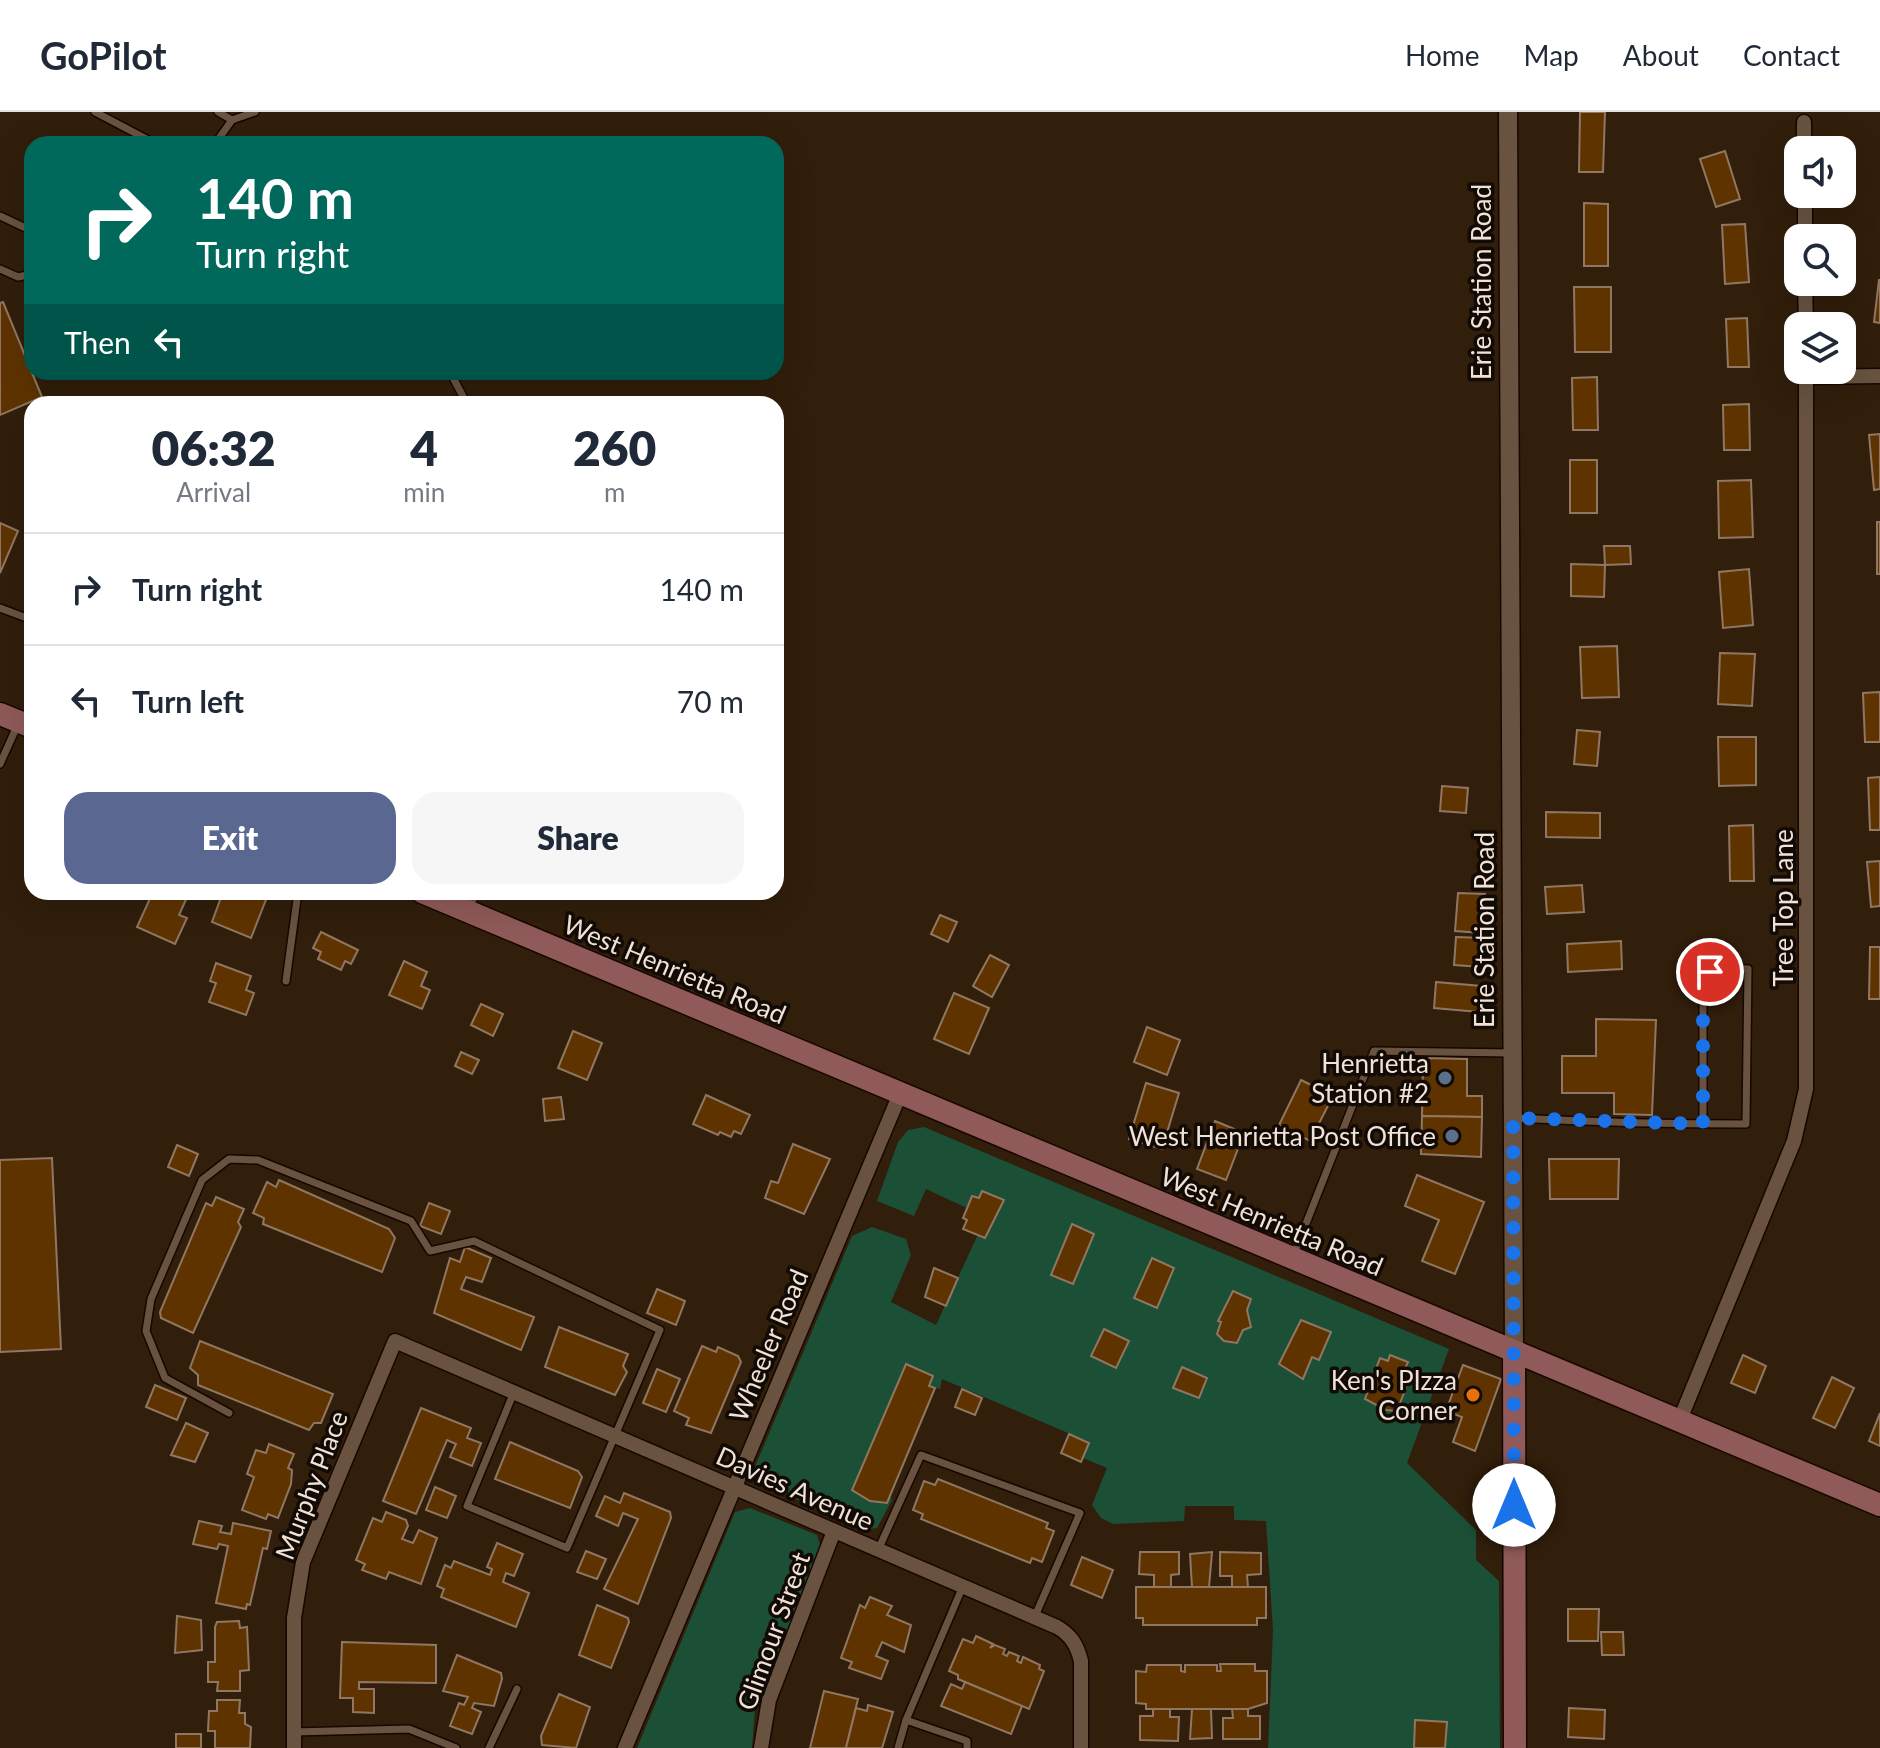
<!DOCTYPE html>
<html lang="en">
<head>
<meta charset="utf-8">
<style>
	:root { --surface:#fff; --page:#f6f6f7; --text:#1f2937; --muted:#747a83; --line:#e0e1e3; --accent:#5a6790 }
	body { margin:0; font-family:Lato,sans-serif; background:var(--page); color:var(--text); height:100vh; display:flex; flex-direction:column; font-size:30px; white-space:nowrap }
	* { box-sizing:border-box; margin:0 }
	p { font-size:26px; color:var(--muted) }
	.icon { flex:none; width:44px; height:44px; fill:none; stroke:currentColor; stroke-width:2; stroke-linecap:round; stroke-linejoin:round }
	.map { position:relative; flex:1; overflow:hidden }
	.panel { position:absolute; left:24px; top:284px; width:760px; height:504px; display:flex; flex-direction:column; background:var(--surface); border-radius:24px; box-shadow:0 8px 32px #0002 }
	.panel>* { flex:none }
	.hud { position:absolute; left:24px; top:24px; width:760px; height:244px; border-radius:24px; box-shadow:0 8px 32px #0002; background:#00695c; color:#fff; overflow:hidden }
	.tools { position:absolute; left:1784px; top:24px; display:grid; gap:16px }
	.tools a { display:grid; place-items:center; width:72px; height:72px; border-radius:16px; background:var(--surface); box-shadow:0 8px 32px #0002; font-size:40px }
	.pin { position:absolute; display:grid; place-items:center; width:68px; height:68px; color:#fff; margin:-34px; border:4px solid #fff; border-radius:50%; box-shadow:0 2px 8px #0007 }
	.me { position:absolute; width:88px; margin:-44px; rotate:0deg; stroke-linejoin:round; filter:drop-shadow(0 0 6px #0008) }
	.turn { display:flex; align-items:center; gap:28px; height:168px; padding:0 40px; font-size:36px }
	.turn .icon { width:104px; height:104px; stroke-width:2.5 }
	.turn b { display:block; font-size:56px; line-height:68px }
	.then { display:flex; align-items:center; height:76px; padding:0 40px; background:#0003; gap:16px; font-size:30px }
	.eta { display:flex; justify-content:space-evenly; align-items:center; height:136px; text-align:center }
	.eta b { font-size:48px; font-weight:800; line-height:56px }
	.cta { display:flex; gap:16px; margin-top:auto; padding:16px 40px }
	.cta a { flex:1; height:92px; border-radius:24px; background:var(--accent); color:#fff; font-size:32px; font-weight:800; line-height:92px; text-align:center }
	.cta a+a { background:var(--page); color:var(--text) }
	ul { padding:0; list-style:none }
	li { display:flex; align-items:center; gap:24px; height:112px; padding:0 40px; border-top:2px solid var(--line) }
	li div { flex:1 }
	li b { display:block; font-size:30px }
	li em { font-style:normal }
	header { display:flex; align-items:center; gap:48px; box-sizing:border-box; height:112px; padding:0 40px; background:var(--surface); border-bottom:2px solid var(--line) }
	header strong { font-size:38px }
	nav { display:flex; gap:44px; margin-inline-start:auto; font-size:28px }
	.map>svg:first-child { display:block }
	.green { fill:#1b4f36 }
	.building { fill:#5e3300; stroke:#8f7763; stroke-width:2 }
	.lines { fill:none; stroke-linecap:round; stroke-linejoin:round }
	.service-casing { stroke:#180700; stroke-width:10 }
	.minor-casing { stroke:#180700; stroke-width:17 }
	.tertiary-casing { stroke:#180700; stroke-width:21 }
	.secondary-casing { stroke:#180700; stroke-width:25 }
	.service { stroke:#695340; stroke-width:7 }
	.minor { stroke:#695340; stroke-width:14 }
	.tertiary { stroke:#695340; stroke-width:18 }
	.secondary { stroke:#8f5a59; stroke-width:22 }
	.route { stroke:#1a73e8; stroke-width:14; stroke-dasharray:0 25.2 }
	.service-dot { fill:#5c6f8a; stroke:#120a04; stroke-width:3 }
	.food-dot { fill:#e8710a; stroke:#120a04; stroke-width:3 }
	.labels { text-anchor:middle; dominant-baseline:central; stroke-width:7; stroke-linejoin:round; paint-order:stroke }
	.street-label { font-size:26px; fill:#f0e2d7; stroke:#120a04 }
	.poi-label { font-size:26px; fill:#f0e2d7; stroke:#120a04; text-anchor:end }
</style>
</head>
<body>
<header>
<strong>GoPilot</strong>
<nav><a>Home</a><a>Map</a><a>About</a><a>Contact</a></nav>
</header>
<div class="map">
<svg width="1880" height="1636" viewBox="0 0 1880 1636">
	<rect width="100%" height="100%" fill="#311e0b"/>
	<g class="green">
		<polygon points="924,1015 1449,1237 1407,1351 1476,1418 1476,1448 1499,1469 1500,1636 1268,1636 1273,1519 1266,1409 1234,1408 1234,1394 1185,1394 1184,1409 1113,1412 1101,1406 1092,1393 1107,1356 1083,1346 1089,1330 942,1267 940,1277 929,1274 906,1252 852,1378 870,1389 886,1391 890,1384 892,1388 877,1416 870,1417 756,1371 754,1357 852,1124 872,1115 906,1127 911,1143 891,1190 936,1213 986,1105 926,1077 914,1104 877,1089 898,1030 908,1018"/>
		<polygon points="750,1396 817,1423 822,1439 755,1598 752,1636 637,1636 735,1400"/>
	</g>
	<g class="building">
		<polygon points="1580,0 1605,0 1603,60 1579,60"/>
		<polygon points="1725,39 1740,87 1716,95 1700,47"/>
		<polygon points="1584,91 1608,92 1608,154 1584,154"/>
		<polygon points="1745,112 1749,170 1725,172 1722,113"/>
		<polygon points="1879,168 1880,168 1880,211 1874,210"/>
		<polygon points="1574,175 1611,175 1611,240 1575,240"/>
		<polygon points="3,190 42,285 0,303 0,191"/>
		<polygon points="1747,206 1749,255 1728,255 1726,207"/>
		<polygon points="1597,265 1598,318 1573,318 1572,266"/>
		<polygon points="1749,292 1750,338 1724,338 1723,293"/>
		<polygon points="1880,322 1880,377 1874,378 1869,323"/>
		<rect x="1570" y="348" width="27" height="53"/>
		<polygon points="1751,368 1753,425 1719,426 1718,369"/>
		<rect x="1877" y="410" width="3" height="52"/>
		<polygon points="0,411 18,419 0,461"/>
		<polygon points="1604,434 1630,434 1631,452 1605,453"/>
		<polygon points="1571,452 1605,453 1604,485 1571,484"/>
		<polygon points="1749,457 1753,513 1723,516 1719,460"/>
		<polygon points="1617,534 1619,585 1582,586 1580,535"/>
		<polygon points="1720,541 1755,542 1752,594 1718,592"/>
		<polygon points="1880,580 1880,630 1865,630 1863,581"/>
		<polygon points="1577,618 1600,620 1597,654 1574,652"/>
		<polygon points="1718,625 1756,625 1756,673 1719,674"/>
		<polygon points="1880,665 1880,718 1870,718 1868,666"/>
		<polygon points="1442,674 1468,676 1466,701 1440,699"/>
		<polygon points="1546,700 1600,701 1600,726 1546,725"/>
		<polygon points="1753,713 1754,769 1730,769 1729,714"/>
		<polygon points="1880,749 1880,794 1871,795 1867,750"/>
		<polygon points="1582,773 1584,800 1547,802 1545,775"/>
		<polygon points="161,780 188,783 179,803 187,806 175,832 137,815 152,782 159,785"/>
		<polygon points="223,780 260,780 267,785 251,826 212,810"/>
		<polygon points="1458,781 1485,782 1482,821 1455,819"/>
		<polygon points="940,803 957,810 948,830 931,822"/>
		<polygon points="321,820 358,838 351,852 345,849 341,858 318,847 321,840 313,836"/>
		<polygon points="1456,825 1483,826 1481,855 1454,853"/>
		<polygon points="1621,829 1622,857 1568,860 1567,832"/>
		<polygon points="1870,835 1880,835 1880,887 1869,887"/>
		<polygon points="990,843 1009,853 992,885 973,874"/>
		<polygon points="404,849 427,860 421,874 430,878 422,897 389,883"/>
		<polygon points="216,851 251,864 246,878 254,881 246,903 209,890 216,871 210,869"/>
		<polygon points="1436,870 1481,874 1479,900 1434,896"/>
		<polygon points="954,881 989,896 969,942 934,927"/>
		<polygon points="481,892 503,902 493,924 471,913"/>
		<polygon points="1596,907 1656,908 1652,1003 1614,1002 1614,981 1562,981 1562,944 1596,944"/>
		<polygon points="1147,915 1180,928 1167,963 1134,950"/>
		<polygon points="573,919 602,931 587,968 558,956"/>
		<polygon points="461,940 479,948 472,962 455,954"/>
		<polygon points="1423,946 1467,947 1467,984 1482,984 1482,1005 1422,1004"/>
		<polygon points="1301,968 1333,984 1310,1029 1279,1013"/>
		<polygon points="1146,971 1179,981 1162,1037 1129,1027"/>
		<polygon points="706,983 750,1003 741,1022 734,1019 731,1025 720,1020 718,1023 693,1012"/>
		<polygon points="561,985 564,1007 545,1009 543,987"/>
		<polygon points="1422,1004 1482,1005 1481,1045 1421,1042"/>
		<polygon points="1215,1009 1244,1021 1226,1068 1197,1057"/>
		<polygon points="793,1032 830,1047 804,1102 765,1086 771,1069 778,1071"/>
		<polygon points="177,1033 198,1042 189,1064 168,1055"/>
		<polygon points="52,1046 61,1237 0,1240 0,1048"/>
		<polygon points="1549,1047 1619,1047 1618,1087 1550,1087"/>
		<polygon points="1417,1063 1484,1090 1455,1162 1422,1149 1439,1108 1405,1094"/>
		<polygon points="279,1068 389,1117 395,1126 382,1160 263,1112 264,1106 253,1101 267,1070 276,1075"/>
		<polygon points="982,1079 1004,1088 985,1126 963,1117 967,1108 963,1106 972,1084 979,1086"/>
		<polygon points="216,1085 244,1097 238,1110 241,1115 193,1221 161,1206 160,1200 206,1091 212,1094"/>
		<polygon points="429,1091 450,1099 441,1122 420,1114"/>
		<polygon points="1072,1112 1094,1122 1073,1172 1051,1163"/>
		<polygon points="465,1135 491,1146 482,1170 466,1165 461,1177 534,1205 521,1238 434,1201 450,1146 460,1150"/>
		<polygon points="1152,1146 1174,1156 1157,1196 1134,1186"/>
		<polygon points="934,1156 958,1166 946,1194 925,1185"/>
		<polygon points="657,1177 685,1189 676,1213 647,1201"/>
		<polygon points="1233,1179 1251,1187 1247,1198 1251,1215 1243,1218 1237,1231 1224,1229 1217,1222 1221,1210 1218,1209"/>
		<polygon points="1301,1208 1331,1220 1319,1248 1312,1245 1303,1267 1279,1252"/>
		<polygon points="559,1215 628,1242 623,1254 627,1260 615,1283 545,1255"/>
		<polygon points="1104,1217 1129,1229 1116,1256 1091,1244"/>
		<polygon points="200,1229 333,1282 321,1311 314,1311 309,1318 198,1273 198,1263 190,1256"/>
		<polygon points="702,1234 716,1240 718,1235 738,1244 741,1250 711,1321 686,1313 689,1306 674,1299"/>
		<polygon points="1390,1243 1408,1250 1405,1257 1412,1260 1397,1299 1386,1298 1365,1287 1380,1246 1388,1249"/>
		<polygon points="1743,1243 1766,1254 1755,1281 1731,1271"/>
		<polygon points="906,1252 933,1264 929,1274 935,1276 887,1391 870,1389 852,1378"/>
		<polygon points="1463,1253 1501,1267 1475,1339 1453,1330 1462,1305 1446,1299"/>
		<polygon points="1182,1255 1207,1266 1199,1286 1173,1276"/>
		<polygon points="657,1257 680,1267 666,1300 643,1291"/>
		<polygon points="1832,1265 1854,1276 1835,1316 1813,1306"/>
		<polygon points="155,1273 186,1286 177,1308 146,1295"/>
		<polygon points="962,1277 982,1286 975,1303 955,1295"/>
		<polygon points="421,1296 471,1316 467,1326 481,1331 472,1354 450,1345 456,1332 447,1328 416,1402 383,1389"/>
		<polygon points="1880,1301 1880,1334 1869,1329"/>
		<polygon points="186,1311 208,1321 195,1350 171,1343"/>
		<polygon points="1069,1322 1089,1331 1081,1350 1061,1341"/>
		<polygon points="510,1330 578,1359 582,1365 570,1396 495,1367"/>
		<polygon points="269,1332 294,1342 288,1356 292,1358 291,1372 278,1406 268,1402 266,1407 242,1398 254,1365 247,1362 256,1338 266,1341"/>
		<polygon points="938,1367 1048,1411 1046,1416 1054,1419 1042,1450 1032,1446 1030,1451 921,1407 923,1402 913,1398 924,1369 935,1373"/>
		<polygon points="435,1375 456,1384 447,1406 426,1398"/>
		<polygon points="624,1381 670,1400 671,1406 638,1492 604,1477 638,1407 623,1401 618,1414 596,1404 605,1384 620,1391"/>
		<polygon points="386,1400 406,1408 408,1414 402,1427 413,1431 419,1418 437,1426 421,1472 389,1460 386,1467 362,1458 365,1452 356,1448 373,1406 382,1410"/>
		<polygon points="199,1409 222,1414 220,1420 231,1422 233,1411 271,1419 267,1437 263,1436 250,1493 247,1492 246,1497 216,1491 228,1434 219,1432 217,1437 193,1432"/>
		<polygon points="497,1431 523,1442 514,1464 506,1461 503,1470 529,1481 516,1515 441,1485 444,1477 437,1474 445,1453 451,1456 454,1449 490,1463 492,1457 487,1455"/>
		<polygon points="586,1439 606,1447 597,1467 577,1460"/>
		<polygon points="1140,1440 1179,1440 1179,1462 1171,1463 1171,1475 1154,1475 1154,1463 1139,1462"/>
		<polygon points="1212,1440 1209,1475 1192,1475 1190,1442"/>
		<polygon points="1220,1440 1261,1441 1261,1462 1247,1463 1248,1475 1232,1475 1232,1464 1220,1464"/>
		<polygon points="1082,1445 1113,1458 1102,1486 1071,1473"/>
		<polygon points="1136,1475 1266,1475 1266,1506 1257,1506 1257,1513 1143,1513 1143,1506 1136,1506"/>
		<polygon points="870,1485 892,1494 887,1503 911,1513 904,1540 882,1530 876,1544 888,1549 881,1567 849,1556 852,1550 841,1546 860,1493 865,1496"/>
		<polygon points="597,1493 628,1506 629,1510 611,1556 579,1543"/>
		<polygon points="1568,1497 1599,1497 1598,1529 1568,1529"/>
		<polygon points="177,1504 201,1508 202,1538 175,1541"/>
		<polygon points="239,1509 240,1516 247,1515 249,1558 240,1559 240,1579 217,1579 218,1570 208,1570 208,1550 215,1550 215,1515 217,1510"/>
		<polygon points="1601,1520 1623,1520 1624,1543 1602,1543"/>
		<polygon points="976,1524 993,1532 990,1536 995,1533 1005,1537 1003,1542 1007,1544 1009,1540 1019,1544 1017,1549 1021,1551 1023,1545 1040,1553 1039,1557 1044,1559 1029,1597 958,1567 958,1563 949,1559 963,1527 973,1531"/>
		<polygon points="342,1530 436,1533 436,1571 359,1570 359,1577 374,1577 374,1601 353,1600 353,1586 340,1586"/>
		<polygon points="457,1543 501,1561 502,1567 494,1594 474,1591 472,1596 481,1600 472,1622 450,1614 459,1591 464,1593 468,1585 443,1579"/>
		<polygon points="1220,1552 1255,1552 1255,1559 1267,1559 1267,1591 1248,1597 1146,1597 1146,1592 1136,1591 1136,1559 1146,1560 1147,1553 1181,1553 1181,1559 1185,1560 1185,1553 1217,1553 1217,1559 1221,1559"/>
		<polygon points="965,1570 1022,1594 1011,1622 941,1594 951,1572 962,1577"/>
		<polygon points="824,1579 858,1587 846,1636 810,1636"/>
		<polygon points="559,1582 590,1595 576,1636 542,1633 541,1624"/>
		<polygon points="217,1588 240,1588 239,1601 245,1601 245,1612 251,1615 250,1636 215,1636 215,1619 208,1619 209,1599 217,1599"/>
		<polygon points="868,1593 893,1600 882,1636 846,1636 856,1596 867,1599"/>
		<polygon points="1569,1596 1605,1598 1604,1627 1568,1625"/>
		<polygon points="1153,1597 1170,1597 1170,1605 1179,1605 1178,1629 1140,1628 1140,1604 1153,1604"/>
		<polygon points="1192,1597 1211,1597 1212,1626 1190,1627"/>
		<polygon points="1232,1597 1248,1597 1248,1604 1260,1604 1260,1627 1223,1627 1223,1606 1233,1606"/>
		<polygon points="1415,1608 1447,1610 1445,1636 1414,1636"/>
		<rect x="176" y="1622" width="25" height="14"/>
	</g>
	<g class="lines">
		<defs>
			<g id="service">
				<polyline points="95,0 156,32"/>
				<polyline points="218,0 232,8"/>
				<polyline points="215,32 232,8 255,0"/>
				<polyline points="0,104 32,119"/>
				<polyline points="0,157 18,165 32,162"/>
				<polyline points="450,260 467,292"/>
				<polyline points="0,496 32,508"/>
				<polyline points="0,652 18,612"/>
				<polyline points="468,797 477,780"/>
				<polyline points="286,869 298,780"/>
				<path d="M1515,1006C1592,1010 1669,1012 1746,1012L1748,857C1725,855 1713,854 1703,875V1012"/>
				<polyline points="1294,1142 1374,939 1512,941"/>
				<polyline points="229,1301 165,1266 146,1219 151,1187 202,1068 229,1047 258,1048 411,1109 430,1139 474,1129 660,1218 567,1436 467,1394 514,1280"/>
				<polyline points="878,1438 921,1343 1080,1401 1035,1504"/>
				<polyline points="906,1608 967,1629 967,1636"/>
				<polyline points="294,1620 409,1617 456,1636"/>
				<polyline points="489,1636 517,1577"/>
				<polyline points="898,1636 906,1608 963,1474"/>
			</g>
			<g id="minor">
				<polyline points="1804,10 1804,38"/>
				<polyline points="1805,82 1805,126"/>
				<polyline points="1805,170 1806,214"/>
				<polyline points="1806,265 1880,264"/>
				<polyline points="1679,1310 1794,1029 1806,977 1806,258"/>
				<path d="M294,1636V1506L303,1450L395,1229L1057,1515C1071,1523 1077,1533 1081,1549V1636"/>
				<polyline points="625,1636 900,982"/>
				<polyline points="761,1636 769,1588 834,1419"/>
			</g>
			<polyline id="tertiary" points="1508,0 1514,1242"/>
			<g id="secondary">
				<polyline points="0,602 32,615"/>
				<polyline points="422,780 1880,1393"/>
				<polyline points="1514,1242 1515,1636"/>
			</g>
		</defs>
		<use href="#service" class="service-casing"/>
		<use href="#minor" class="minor-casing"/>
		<use href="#tertiary" class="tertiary-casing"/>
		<use href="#secondary" class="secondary-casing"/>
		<use href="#service" class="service"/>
		<use href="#minor" class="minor"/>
		<use href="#tertiary" class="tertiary"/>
		<use href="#secondary" class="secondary"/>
	</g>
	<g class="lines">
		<polyline class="route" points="1514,1393 1513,1006 1703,1012 1703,875 1710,860"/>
	</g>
	<g class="service-dot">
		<circle cx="1445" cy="966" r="8"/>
		<circle cx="1452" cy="1024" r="8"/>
	</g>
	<circle class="food-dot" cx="1473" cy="1283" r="8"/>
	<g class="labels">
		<g class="street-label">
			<text transform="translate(1481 170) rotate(-90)">Erie Station Road</text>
			<text transform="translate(1783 796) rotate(-90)">Tree Top Lane</text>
			<text transform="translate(1484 818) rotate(-90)">Erie Station Road</text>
			<text transform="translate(675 857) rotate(23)">West Henrietta Road</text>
			<text transform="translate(1272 1109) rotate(23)">West Henrietta Road</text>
			<text transform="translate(768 1233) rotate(-67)">Wheeler Road</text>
			<text transform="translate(311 1373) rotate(-69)">Murphy Place</text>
			<text transform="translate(795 1376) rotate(24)">Davies Avenue</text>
			<text transform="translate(773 1519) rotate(-70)">Glimour Street</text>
		</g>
		<g class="poi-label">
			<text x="1429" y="951">Henrietta<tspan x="1429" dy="30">Station #2</tspan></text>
			<text x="1436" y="1024">West Henrietta Post Office</text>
			<text x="1457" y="1268">Ken's PIzza<tspan x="1457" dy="30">Corner</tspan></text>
		</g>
	</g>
</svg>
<div class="tools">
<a><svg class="icon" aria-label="sound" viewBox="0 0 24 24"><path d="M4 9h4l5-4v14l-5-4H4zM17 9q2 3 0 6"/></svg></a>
<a><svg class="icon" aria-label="search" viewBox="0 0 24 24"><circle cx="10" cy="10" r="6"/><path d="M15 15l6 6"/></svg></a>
<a><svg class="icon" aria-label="layers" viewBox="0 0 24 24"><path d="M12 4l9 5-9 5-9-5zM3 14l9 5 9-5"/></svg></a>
</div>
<div class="pin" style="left:1710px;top:860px;background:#d93025"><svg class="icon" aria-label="arrive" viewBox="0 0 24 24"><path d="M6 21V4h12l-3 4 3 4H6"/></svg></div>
<svg class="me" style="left:1514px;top:1393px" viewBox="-20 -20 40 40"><circle r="19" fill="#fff"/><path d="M0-13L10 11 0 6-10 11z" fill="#1a73e8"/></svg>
<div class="hud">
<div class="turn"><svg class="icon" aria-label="right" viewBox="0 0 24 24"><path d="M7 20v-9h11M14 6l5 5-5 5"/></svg><div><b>140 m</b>Turn right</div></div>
<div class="then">Then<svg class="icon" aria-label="left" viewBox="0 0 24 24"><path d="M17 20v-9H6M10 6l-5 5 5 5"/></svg></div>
</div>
<section class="panel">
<div class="eta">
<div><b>06:32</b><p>Arrival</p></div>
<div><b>4</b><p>min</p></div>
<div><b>260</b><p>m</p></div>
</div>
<ul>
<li><svg class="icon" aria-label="right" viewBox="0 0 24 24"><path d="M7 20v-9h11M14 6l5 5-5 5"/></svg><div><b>Turn right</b></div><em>140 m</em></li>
<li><svg class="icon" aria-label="left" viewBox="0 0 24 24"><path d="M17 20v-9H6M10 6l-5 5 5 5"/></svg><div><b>Turn left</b></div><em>70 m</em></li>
</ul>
<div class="cta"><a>Exit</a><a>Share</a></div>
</section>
</div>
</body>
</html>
